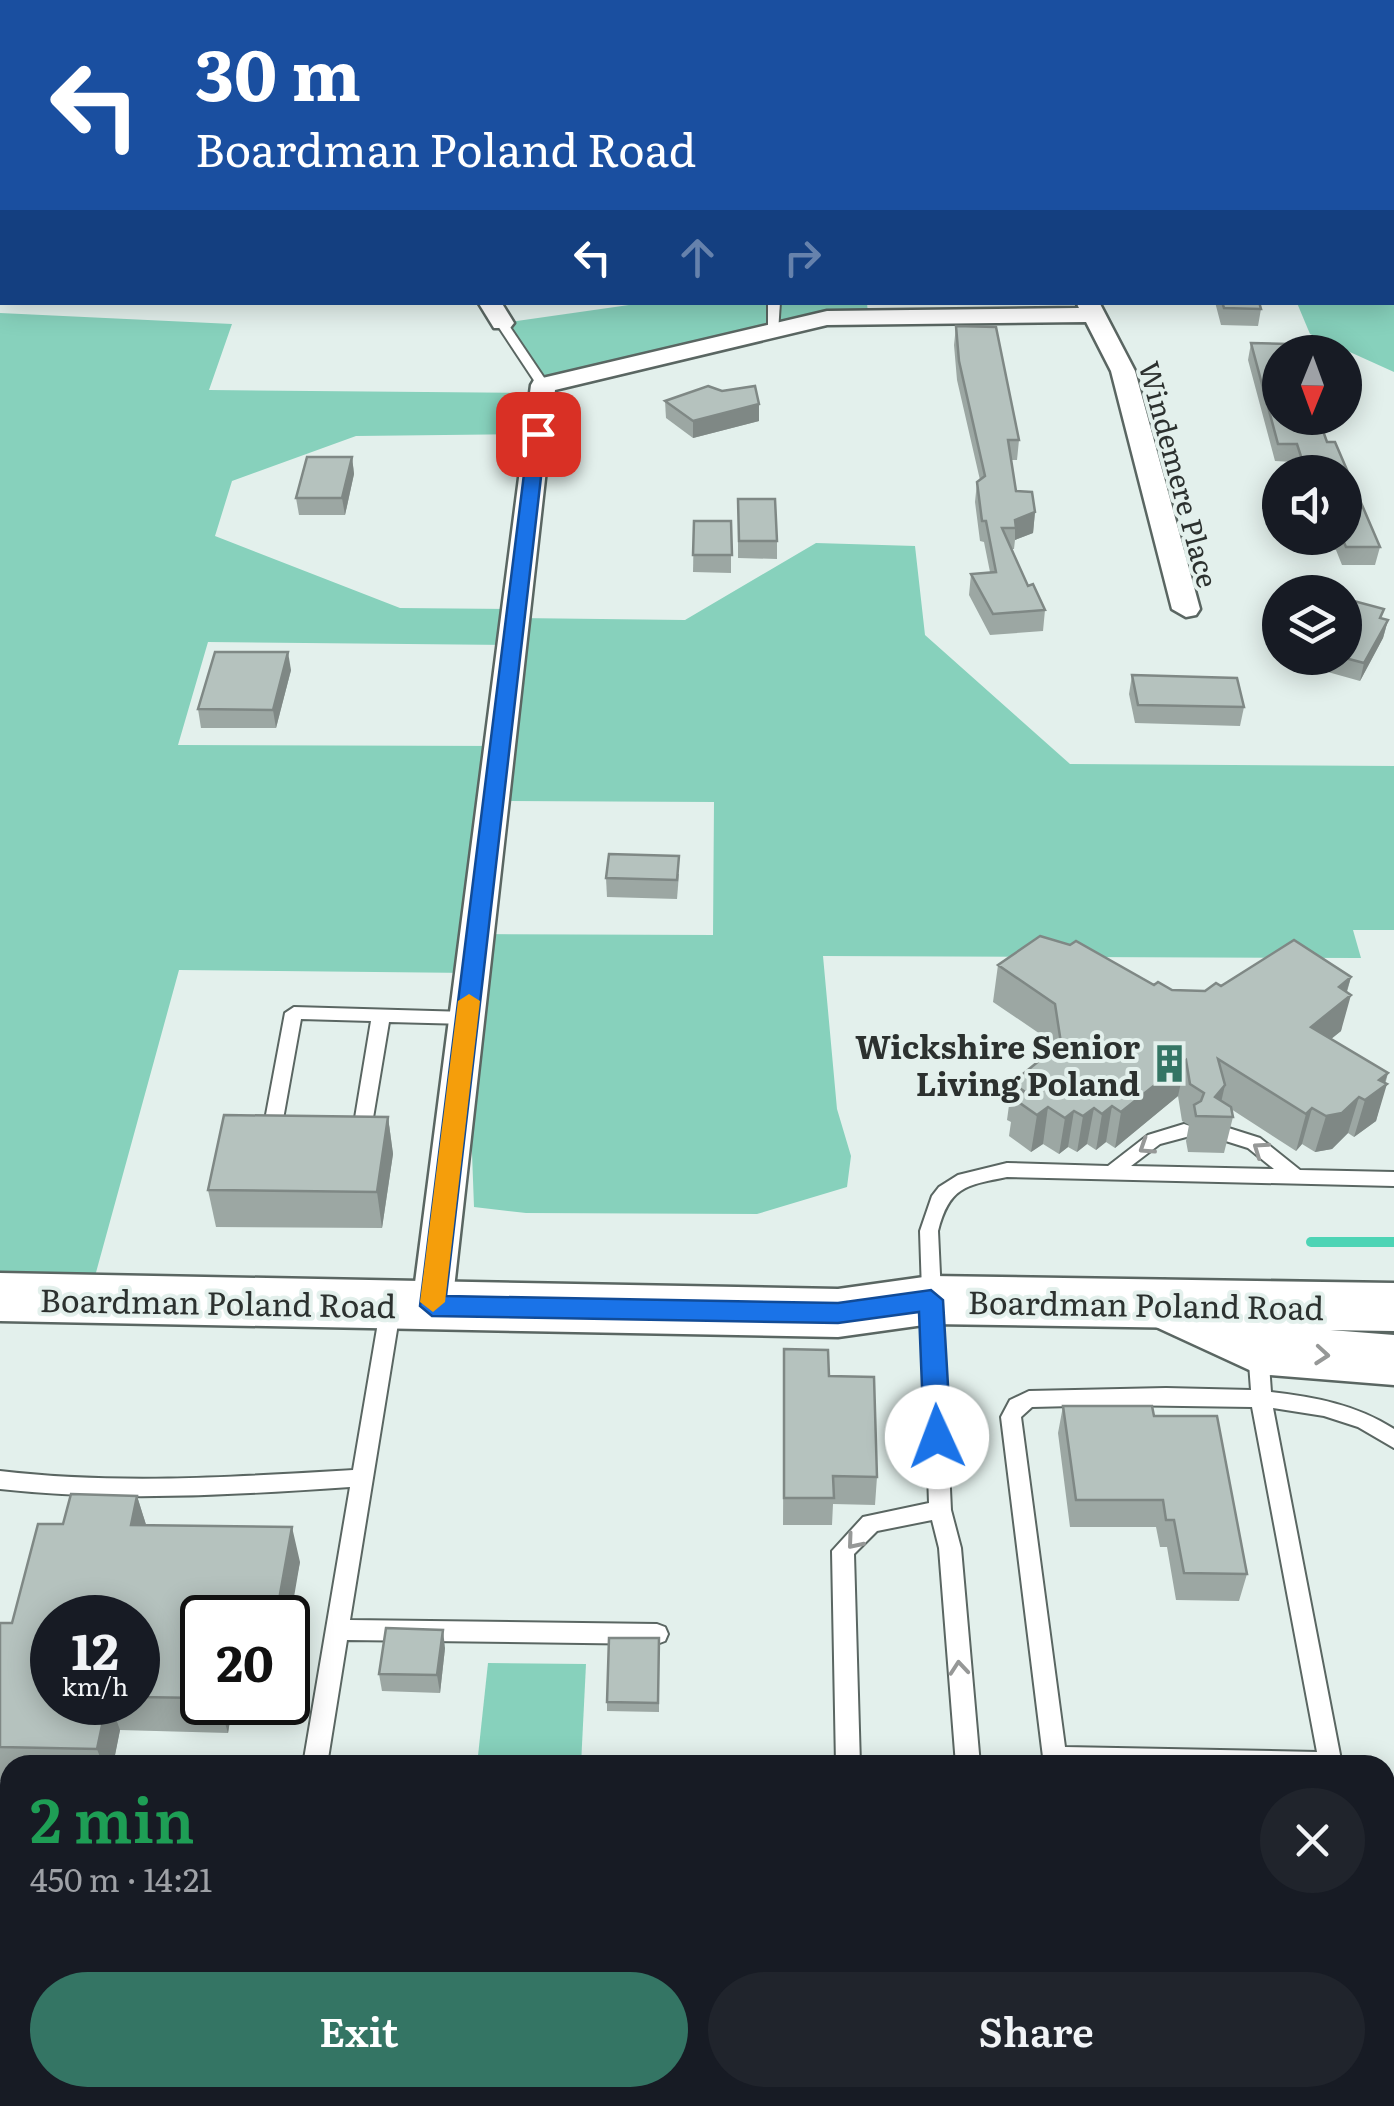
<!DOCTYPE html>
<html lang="en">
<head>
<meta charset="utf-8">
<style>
	:root { --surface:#171b24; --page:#20242c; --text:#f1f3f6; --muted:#9ea1a6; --accent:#347564 }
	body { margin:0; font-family:Literata,serif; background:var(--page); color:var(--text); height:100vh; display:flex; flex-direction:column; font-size:38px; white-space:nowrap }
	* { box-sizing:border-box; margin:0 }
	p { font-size:32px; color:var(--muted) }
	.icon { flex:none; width:55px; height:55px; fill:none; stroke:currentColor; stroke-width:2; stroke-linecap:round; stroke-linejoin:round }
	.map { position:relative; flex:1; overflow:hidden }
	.panel { position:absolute; left:0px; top:1755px; width:1395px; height:352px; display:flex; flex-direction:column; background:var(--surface); border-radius:30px 30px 0 0; box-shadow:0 5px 25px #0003 }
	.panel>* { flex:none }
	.banner { position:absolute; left:0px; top:0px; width:1395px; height:305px; box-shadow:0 5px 25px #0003; background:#1a4fa0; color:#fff; overflow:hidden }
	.needle { width:65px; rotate:181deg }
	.tools { position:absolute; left:1262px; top:335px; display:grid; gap:20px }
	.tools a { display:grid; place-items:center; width:100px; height:100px; border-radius:50%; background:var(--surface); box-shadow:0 5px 25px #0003; font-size:50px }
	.speed { position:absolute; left:30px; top:1595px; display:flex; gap:20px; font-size:50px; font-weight:700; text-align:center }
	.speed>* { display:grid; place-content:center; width:130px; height:130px; border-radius:50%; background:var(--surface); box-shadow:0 5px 25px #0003; line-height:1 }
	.speed small { font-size:25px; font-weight:400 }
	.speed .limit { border:5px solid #111; border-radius:15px; background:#fff; color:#111 }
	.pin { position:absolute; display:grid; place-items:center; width:85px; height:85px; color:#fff; margin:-42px; border-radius:20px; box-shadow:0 5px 15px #0006 }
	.me { position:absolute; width:110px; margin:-55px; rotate:358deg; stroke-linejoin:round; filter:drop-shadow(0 0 8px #0008) }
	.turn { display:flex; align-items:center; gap:35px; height:210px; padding:0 30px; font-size:45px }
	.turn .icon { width:130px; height:130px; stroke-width:2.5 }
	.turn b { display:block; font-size:70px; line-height:85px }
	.lanes { display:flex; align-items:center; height:95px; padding:0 30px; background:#0003; justify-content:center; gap:50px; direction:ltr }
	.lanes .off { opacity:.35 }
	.round { display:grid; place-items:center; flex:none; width:105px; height:105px; border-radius:52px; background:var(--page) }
	.headline { display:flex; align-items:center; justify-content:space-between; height:170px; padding:0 30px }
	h1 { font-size:60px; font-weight:600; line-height:75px; color:#1e9e55 }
	.cta { display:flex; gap:20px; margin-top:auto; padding:20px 30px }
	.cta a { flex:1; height:115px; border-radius:60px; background:var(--accent); color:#fff; font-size:40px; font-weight:600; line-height:115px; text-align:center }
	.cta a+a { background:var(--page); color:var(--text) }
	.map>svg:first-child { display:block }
	.green { fill:#87d1bc; fill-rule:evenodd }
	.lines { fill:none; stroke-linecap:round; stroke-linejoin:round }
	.stream { stroke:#4dd4b5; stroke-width:10 }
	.service-casing { stroke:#5a6662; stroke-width:4 }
	.minor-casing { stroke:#5a6662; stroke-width:5 }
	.primary-casing { stroke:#5a6662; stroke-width:5 }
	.motorway-casing { stroke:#5a6662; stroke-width:5 }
	.service { fill:#fff; fill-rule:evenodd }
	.minor { fill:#fff; fill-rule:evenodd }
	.primary { fill:#fff; fill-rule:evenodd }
	.motorway { fill:#fff; fill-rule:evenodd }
	.wall { fill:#9ca7a3; fill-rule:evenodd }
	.shaded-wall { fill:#7f8885 }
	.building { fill:#b5c2be; stroke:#7f8885; stroke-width:2.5 }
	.oneway { stroke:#969897 }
	.route { fill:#1a73e8; stroke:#114b97; stroke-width:2.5 }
	.slow { fill:#f59e0b }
	.labels { text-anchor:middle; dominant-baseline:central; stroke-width:8; stroke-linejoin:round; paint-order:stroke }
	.far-street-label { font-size:28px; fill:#2c312f; stroke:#e3f0ec }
	.poi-label { font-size:32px; font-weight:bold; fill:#2c312f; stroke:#e3f0ec; text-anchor:end }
	.street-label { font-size:32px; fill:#2c312f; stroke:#e3f0ec }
</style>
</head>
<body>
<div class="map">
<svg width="1394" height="2106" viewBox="0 0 1394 2106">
	<rect width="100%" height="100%" fill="#e3f0ec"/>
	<g class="green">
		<polygon points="477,0 1394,0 1394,372 1310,334 1297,303 1392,302 1392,2"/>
		<polygon points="650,302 867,303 868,314 543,385 502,323"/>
		<path d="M0,313L232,324L209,390L542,393L537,434L356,436L232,481L215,536L400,608L518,609L517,618L685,620L816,543L915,546L925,635L1070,764L1394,766V930H1353L1361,958L823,956L837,1109L851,1156L847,1187L757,1214L526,1213L474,1207L467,1018L472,973L179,970L89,1298L0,1297ZM208,642L512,645L500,746L178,745ZM495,801L714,802L713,935L478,934Z"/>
		<polygon points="488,1663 586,1664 581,1765 477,1765"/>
		<polygon points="1385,1883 1394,1883 1394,2076 1385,2072"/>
	</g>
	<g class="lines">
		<polyline class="stream" points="1311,1242 1394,1242"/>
		<defs>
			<g id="service">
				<polygon points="768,302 780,302 778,332 768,330"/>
				<polygon points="498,321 506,321 549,385 547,388 539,388 496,323"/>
				<polygon points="294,1007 467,1012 476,1018 467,1024 389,1022 370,1136 367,1141 355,1141 352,1136 371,1021 301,1019 280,1136 277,1141 265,1141 262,1136 285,1013"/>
				<path d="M1184,1124L1190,1126L1193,1131L1190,1136L1160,1144L1131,1166L1274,1169L1248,1148L1213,1137L1210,1132L1213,1127L1219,1125L1260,1138L1300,1170L1394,1172V1186L1007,1177C966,1185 949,1187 938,1231L951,1510L961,1548L980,1765H956L939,1548L932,1520L877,1531L854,1554L860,1765H836L832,1551L863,1517L929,1503L920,1231L932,1196L939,1187L958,1175L1007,1163L1108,1166L1148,1135Z"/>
				<path d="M391,1297L398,1300L401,1305L350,1620L657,1624L665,1627L668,1634L665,1641L657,1644L347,1640L327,1765H303L350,1487C233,1495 117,1502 0,1489V1471C118,1485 235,1477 353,1470L381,1305L384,1300Z"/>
				<path d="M1258,1342L1265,1344L1268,1350L1271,1392C1315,1397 1357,1405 1394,1429V1448L1358,1427L1324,1416L1273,1408L1342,1765H1047L1043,1757L1001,1417L1010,1400L1029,1391L1166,1388L1251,1390L1248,1350L1251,1344ZM1114,1405L1252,1407L1317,1752L1065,1747L1021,1417L1032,1407Z"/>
				<rect x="0" y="1957" width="10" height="24"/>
			</g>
			<g id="minor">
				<rect x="0" y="210" width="2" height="12"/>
				<polygon points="478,302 501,302 514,323 510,328 494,328"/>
				<polygon points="1076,302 1099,302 1135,371 1200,609 1196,615 1186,617 1172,609 1111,371 1086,322 827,325 555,390 452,1306 446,1317 432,1321 418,1317 412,1306 531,385 534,380 827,311 1079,308"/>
			</g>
			<polygon id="primary" points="0,1273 838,1289 931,1276 1394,1283 1394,1331 931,1324 838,1337 0,1321"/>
			<polygon id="motorway" points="1165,1280 1266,1325 1394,1335 1394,1385 1258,1374 1143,1321 1134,1304 1143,1287"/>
		</defs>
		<use href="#service" class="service-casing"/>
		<use href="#minor" class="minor-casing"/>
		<use href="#primary" class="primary-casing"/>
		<use href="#motorway" class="motorway-casing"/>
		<use href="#service" class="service"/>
		<use href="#minor" class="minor"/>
		<use href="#primary" class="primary"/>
		<use href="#motorway" class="motorway"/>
	</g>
	<g class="wall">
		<polygon points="1215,302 1262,302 1260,306 1261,309 1258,326 1221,325"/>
		<polygon points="956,326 1019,440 1017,460 1011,460 1016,491 1035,512 1033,533 1015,540 1014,549 1011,549 1028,586 1045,610 1043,631 990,635 969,595 971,574 990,572 984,542 980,541 975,502 977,482 980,480 957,380 954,345"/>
		<polygon points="1251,343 1288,344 1290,350 1300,350 1301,352 1280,352 1280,418 1305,418 1309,428 1322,428 1327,442 1335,442 1380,547 1375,565 1342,565 1336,550 1305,550 1300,538 1345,538 1345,472 1297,472 1293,462 1275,461 1248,360"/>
		<polygon points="665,401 759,404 759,421 693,438 666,418"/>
		<polygon points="352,457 354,474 345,515 299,515 296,498"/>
		<polygon points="738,499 777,541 777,559 738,558"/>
		<polygon points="694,521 731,521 731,573 693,572"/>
		<polygon points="1382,618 1388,620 1383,638 1360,681 1317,669 1320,658 1345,658"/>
		<polygon points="291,670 276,728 201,728 198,709"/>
		<polygon points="1132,675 1244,707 1240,726 1135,723 1129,694"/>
		<polygon points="679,874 677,899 607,897 606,878"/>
		<polygon points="998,965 1154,985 1172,990 1205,991 1221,986 1351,977 1347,992 1341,1031 1331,1039 1388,1073 1376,1121 1354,1137 1348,1133 1332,1149 1315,1152 1302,1144 1296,1151 1231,1109 1233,1117 1224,1153 1188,1152 1186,1141 1189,1125 1182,1121 1178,1096 1115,1148 1106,1142 1096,1150 1087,1144 1077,1152 1068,1147 1059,1154 1043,1144 1031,1152 1009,1136 1011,1122 1007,1120 1012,1083 1051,1051 1049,1040 993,1002"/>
		<polygon points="388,1117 393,1154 382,1228 216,1227 208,1190"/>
		<polygon points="784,1349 829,1376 877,1477 875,1505 833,1504 832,1525 783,1525"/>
		<polygon points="1063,1406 1154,1416 1247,1574 1239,1601 1176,1600 1167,1547 1160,1547 1156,1527 1070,1527 1058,1433"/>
		<path d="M137,1496L146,1525L300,1562L288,1618H202V1702H233L228,1733L120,1730L113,1765H10V1781H0V1623H12ZM138,1618V1702H52Z"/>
		<polygon points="659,1638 659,1712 607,1711 607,1702"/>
		<polygon points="445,1648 440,1693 382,1691 379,1674"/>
		<polygon points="1011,2098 1147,2098 1146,2106 1009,2106"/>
	</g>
	<g class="shaded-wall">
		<polygon points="759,404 759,421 693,438 693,421"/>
		<polygon points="352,457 354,474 345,515 342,498"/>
		<polygon points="1035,512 1033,533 1015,540 1015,520"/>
		<polygon points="1388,620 1383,638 1360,681 1364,663"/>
		<polygon points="288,652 291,670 276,728 273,710"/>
		<polygon points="1351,977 1344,1000 1351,995 1341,1031 1301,1063 1311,1027 1339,987"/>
		<polygon points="1186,1060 1178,1096 1115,1148 1121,1112"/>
		<polygon points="1388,1073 1383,1087 1387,1084 1376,1121 1354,1137 1365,1100 1379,1080"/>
		<polygon points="1225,1085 1218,1116 1215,1097"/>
		<polygon points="1359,1097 1348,1133 1332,1149 1315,1152 1326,1116"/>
		<polygon points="1112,1106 1106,1142 1096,1150 1102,1114"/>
		<polygon points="1048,1107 1043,1144 1031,1152 1037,1115"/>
		<polygon points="1094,1108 1087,1144 1077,1152 1083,1116"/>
		<polygon points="1312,1108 1302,1144 1296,1151 1306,1114"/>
		<polygon points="1074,1111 1068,1147 1059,1154 1065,1118"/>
		<polygon points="388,1117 393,1154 382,1228 377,1192"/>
		<polygon points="137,1496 148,1531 131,1525"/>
		<polygon points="292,1527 300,1562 288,1632 288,1618 278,1618 277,1611"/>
		<polygon points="443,1630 445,1648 440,1693 437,1675"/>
		<polygon points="107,1702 110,1702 120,1730 113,1765 103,1765 97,1749"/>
		<polygon points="219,1702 233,1702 228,1733"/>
	</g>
	<g class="building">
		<polygon points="1222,302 1259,302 1261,309 1224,308"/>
		<polygon points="956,326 996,327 1019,440 1008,440 1016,491 1032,492 1035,512 1015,520 1016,528 1002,528 1028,586 1033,584 1045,610 993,614 971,574 996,572 986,521 982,521 977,482 985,476 959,361"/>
		<polygon points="1251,343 1288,344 1290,350 1300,350 1301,352 1280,352 1280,418 1305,418 1309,428 1322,428 1327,442 1335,442 1380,547 1346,547 1342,538 1345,538 1345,472 1306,472 1297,444 1278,444"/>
		<polygon points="708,386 722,391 755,386 759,404 693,421 665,401"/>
		<polygon points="307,457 352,457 342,498 296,498"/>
		<polygon points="738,499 775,499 777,541 739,541"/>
		<polygon points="694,521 731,521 732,555 693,555"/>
		<polygon points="1350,600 1384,609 1380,618 1388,620 1364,663 1345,658 1345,609"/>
		<polygon points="215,652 288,652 273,710 198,709"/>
		<polygon points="1132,675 1237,678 1244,707 1138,705"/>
		<polygon points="609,854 679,856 677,880 606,878"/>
		<polygon points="1040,936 1070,945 1076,941 1154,985 1158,982 1172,990 1205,991 1216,983 1221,986 1294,940 1351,977 1339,987 1351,995 1311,1027 1388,1073 1379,1080 1387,1084 1365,1100 1359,1097 1342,1113 1326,1116 1312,1108 1306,1114 1218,1059 1225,1085 1215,1097 1231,1107 1233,1117 1196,1116 1194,1105 1201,1101 1204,1093 1190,1084 1186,1060 1121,1112 1112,1106 1102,1114 1094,1108 1083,1116 1074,1111 1065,1118 1048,1107 1037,1115 1014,1099 1024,1091 1012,1083 1061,1043 1055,1004 998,965"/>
		<polygon points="224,1115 388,1117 377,1192 208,1190"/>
		<polygon points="784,1349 828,1350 829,1376 874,1377 877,1477 833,1476 834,1498 784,1498"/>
		<polygon points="1063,1406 1152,1406 1154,1416 1217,1416 1247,1574 1184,1573 1174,1520 1166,1520 1163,1500 1076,1500"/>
		<polygon points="71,1494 137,1496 131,1525 292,1527 277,1611 234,1610 233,1618 202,1618 202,1698 138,1697 138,1618 52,1618 52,1702 107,1702 97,1749 0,1747 0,1623 12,1623 38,1524 63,1524"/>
		<polygon points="386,1628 443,1630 437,1675 379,1674"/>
		<polygon points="609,1638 659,1638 658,1703 607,1702"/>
		<polygon points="1014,2098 1147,2098 1146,2106 1041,2106"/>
	</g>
	<defs><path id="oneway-chevron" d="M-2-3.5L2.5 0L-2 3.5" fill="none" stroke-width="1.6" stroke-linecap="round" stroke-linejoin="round" transform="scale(2.5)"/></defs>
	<g class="oneway">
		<use href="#oneway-chevron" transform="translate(1146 1147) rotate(147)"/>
		<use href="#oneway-chevron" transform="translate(1260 1149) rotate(-145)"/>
		<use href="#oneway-chevron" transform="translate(1322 1355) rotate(5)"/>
		<use href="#oneway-chevron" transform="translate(854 1542) rotate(130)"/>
		<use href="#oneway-chevron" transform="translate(959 1668) rotate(-95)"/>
	</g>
	<polygon class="route" points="538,429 546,434 446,1296 838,1303 931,1290 943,1300 951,1437 947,1444 928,1444 924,1437 919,1312 838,1323 432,1316 420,1306 529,434"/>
	<polygon class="slow" points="469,994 480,1001 445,1302 433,1312 420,1302 458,1001"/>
	<defs>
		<symbol id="building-bare" viewBox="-9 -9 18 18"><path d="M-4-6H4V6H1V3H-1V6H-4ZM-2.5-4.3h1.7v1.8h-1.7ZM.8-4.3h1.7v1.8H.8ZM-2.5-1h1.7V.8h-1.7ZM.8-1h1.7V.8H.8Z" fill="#347564" stroke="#e3f0ec" stroke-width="2.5" paint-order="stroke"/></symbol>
	</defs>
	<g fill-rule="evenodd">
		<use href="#building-bare" x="1142" y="1036" width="55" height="55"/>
	</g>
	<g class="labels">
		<g class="far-street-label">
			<text transform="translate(1180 474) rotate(75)">Windemere Place</text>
		</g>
		<g class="poi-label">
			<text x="1140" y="1045">Wickshire Senior<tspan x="1140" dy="37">Living Poland</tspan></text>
		</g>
		<g class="street-label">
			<text transform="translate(218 1301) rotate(1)">Boardman Poland Road</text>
			<text transform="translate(1146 1303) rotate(1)">Boardman Poland Road</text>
		</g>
	</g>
</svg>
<div class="tools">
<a><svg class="needle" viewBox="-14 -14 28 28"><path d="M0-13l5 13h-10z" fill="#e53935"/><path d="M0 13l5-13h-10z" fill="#9ea1a6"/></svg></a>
<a><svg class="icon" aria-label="sound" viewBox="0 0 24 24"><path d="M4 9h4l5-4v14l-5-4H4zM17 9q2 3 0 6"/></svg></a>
<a><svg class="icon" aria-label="layers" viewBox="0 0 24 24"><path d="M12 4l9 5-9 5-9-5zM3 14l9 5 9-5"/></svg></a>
</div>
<div class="speed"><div>12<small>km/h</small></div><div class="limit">20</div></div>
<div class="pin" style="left:538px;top:434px;background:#d93025"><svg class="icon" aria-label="arrive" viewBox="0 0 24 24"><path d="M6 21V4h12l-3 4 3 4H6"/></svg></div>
<svg class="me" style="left:937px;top:1437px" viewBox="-20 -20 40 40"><circle r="19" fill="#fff"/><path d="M0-13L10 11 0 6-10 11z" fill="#1a73e8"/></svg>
<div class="banner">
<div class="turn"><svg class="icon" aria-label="left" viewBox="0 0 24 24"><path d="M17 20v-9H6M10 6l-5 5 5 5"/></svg><div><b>30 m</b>Boardman Poland Road</div></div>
<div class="lanes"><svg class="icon" aria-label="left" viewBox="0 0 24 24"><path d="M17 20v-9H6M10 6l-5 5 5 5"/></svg><svg class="icon off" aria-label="ahead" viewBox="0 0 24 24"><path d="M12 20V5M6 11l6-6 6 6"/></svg><svg class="icon off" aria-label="right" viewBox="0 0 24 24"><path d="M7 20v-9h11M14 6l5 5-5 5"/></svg></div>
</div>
<section class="panel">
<div class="headline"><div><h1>2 min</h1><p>450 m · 14:21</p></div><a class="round"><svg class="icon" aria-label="close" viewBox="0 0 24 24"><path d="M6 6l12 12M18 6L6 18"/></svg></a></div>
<div class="cta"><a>Exit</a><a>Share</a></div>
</section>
</div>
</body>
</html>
